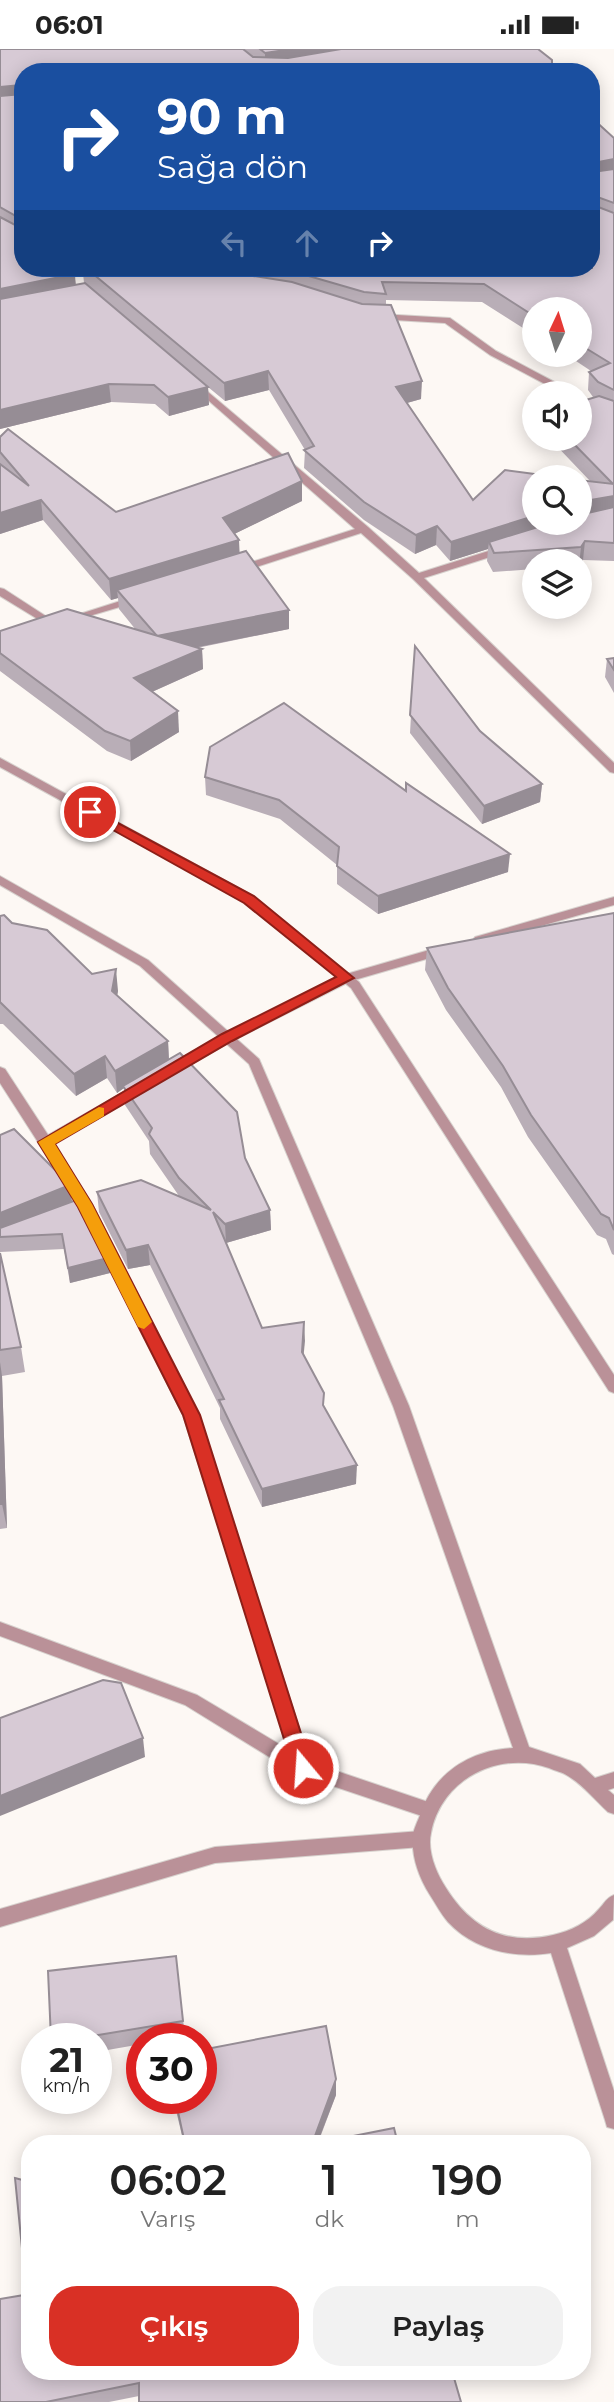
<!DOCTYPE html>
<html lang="tr">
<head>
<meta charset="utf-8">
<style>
	:root { --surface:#fff; --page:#f2f2f2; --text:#222; --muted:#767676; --accent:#d93025 }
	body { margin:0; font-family:Montserrat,sans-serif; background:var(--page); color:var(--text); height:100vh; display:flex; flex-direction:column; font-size:26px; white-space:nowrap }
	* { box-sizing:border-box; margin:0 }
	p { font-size:23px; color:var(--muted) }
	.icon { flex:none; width:38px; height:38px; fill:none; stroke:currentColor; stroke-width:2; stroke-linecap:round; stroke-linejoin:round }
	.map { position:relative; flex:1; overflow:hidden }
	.sheet { position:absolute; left:21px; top:2086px; width:570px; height:245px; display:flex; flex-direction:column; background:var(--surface); border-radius:28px; box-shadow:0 4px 18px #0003 }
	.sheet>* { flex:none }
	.banner { position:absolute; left:14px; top:14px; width:586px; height:214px; border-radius:28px; box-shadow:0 4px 18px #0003; background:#1a4fa0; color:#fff; overflow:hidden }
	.needle { width:46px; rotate:4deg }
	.fabs { position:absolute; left:522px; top:248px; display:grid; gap:14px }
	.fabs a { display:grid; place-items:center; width:70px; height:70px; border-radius:50%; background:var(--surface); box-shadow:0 4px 18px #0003; font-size:35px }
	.speed { position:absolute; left:21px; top:1974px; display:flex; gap:14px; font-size:35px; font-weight:700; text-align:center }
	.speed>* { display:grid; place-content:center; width:91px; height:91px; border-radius:50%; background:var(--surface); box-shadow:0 4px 18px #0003; line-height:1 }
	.speed small { font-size:18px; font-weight:400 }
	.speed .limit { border:10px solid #d22; background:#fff; color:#111 }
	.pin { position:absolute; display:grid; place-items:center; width:60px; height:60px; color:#fff; margin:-30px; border:4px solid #fff; border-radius:50%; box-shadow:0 2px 7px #0007 }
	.me { position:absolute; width:77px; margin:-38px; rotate:342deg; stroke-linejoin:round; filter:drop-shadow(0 0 5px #0008) }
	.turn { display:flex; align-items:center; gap:24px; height:147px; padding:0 28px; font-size:32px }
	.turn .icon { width:91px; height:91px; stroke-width:2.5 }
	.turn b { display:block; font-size:49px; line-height:60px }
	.lanes { display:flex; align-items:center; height:66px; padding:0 28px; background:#0003; justify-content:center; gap:35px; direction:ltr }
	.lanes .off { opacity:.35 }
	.eta { display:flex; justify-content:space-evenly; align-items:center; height:119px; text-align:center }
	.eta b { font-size:42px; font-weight:600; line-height:49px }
	.cta { display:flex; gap:14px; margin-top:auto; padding:14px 28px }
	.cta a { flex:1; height:80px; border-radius:28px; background:var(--accent); color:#fff; font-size:28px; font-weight:600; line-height:80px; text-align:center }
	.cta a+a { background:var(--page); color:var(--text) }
	.status { display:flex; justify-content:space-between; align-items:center; height:49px; padding:0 35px; background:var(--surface); direction:ltr }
	.status svg { height:19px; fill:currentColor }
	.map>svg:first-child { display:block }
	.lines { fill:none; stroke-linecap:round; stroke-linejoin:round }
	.minor-casing { stroke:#d7d2ce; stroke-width:2 }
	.tertiary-casing { stroke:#d7d2ce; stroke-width:2 }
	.minor { fill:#ba9198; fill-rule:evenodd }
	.tertiary { fill:#ba9198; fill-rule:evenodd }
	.wall { fill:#b9aeb7; fill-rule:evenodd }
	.shaded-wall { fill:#968d95 }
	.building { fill:#d7cad5; stroke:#968d95; stroke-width:2 }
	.route { fill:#d93025; stroke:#8d1f18; stroke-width:2 }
	.slow { fill:#f59e0b }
</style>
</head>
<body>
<div class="status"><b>06:01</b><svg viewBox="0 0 49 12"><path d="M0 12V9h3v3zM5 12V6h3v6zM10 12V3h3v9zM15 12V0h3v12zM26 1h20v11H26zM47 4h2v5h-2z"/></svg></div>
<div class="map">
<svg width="614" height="2353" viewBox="0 0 614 2353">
	<rect width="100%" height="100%" fill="#fdf8f4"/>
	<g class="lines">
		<defs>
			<g id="minor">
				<polygon points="380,265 450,269 496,302 577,345 564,345 490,306 445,274 377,270 377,266"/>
				<polygon points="195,332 368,478 419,524 501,498 509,498 509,502 424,529 614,714 614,724 610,723 413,530 361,484 244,522 236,522 236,518 355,480 192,337 192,333"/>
				<polygon points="0,539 4,540 58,575 57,577 49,577 0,547"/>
				<polygon points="136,547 140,548 140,552 69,573 64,570"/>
				<polygon points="614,848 614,856 479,895 473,891 475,888"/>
				<polygon points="443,897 449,901 447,904 351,932 232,992 176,1024 171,1026 164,1021 166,1018 222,986 343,926"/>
				<polygon points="0,1018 5,1020 48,1086 134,1037 139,1035 146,1040 144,1043 53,1095 92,1155 199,1366 310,1713 434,1755 437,1761 434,1767 428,1769 297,1725 185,1656 0,1587 0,1573 197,1646 289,1701 183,1366 79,1157 0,1034"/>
				<polygon points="421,1782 427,1784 430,1790 427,1796 421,1798 215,1814 0,1878 0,1860 215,1798"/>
			</g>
			<g id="tertiary">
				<polygon points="0,709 253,847 359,933 614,1326 614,1344 609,1342 351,939 245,853 0,718"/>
				<path d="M0,827L148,911L259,1010L409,1357L529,1698L580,1715L595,1729L614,1723V1739L608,1741L614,1746V1765L608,1763C595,1751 583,1736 568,1727C563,1723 555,1722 549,1719C499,1701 441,1730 431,1784C427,1802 436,1824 446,1839C471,1879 505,1897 553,1886C571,1882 587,1874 599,1860C604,1855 606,1849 614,1846L613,1871L594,1887L567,1899L614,2042V2080L607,2078L605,2071L551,1904C514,1910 474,1901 448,1873C441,1865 436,1855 430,1846C419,1829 411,1807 413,1786C414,1779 418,1772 420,1766C434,1724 470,1701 513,1699L393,1357L249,1015L140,917L0,836Z"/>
			</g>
		</defs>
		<use href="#minor" class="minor-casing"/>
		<use href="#tertiary" class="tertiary-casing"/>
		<use href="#minor" class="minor"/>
		<use href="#tertiary" class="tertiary"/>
	</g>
	<g class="wall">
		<path d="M0,0H538L23,23V219H592V69L614,89V512L583,511L579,517V513H534V520L493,523L487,512L488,500L450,512L436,496L415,505L364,471L304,419L305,401L269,341L225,352L208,338L209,356L169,367L155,355L111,353L0,380ZM74,224H83L84,234L76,236ZM386,251L482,253L534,286V261H579V306H567L591,322L589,323L588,341L593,348L579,390H550L590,432L473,451L407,354L421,350L386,256Z"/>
		<polygon points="0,388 116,463 302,452 234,485 239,491 239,504 289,561 289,580 197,599 202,600 203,620 152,643 179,683 131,712 107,702 0,622 0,582 136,581 119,560 118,549 111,551 43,471 0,485"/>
		<polygon points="415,597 480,682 542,735 540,753 482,775 410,684"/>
		<polygon points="614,609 614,644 605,628 607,610"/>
		<polygon points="205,728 508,823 378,865 337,835 337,816 280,770 206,746"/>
		<polygon points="614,864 614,1206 612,1205 606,1190 597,1186 528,1088 501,1038 446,961 425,921 427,899"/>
		<polygon points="0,867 118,942 117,946 168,992 169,1011 245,1109 270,1161 271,1181 226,1194 262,1279 304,1273 303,1306 324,1344 324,1358 356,1435 262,1458 220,1370 220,1359 150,1216 128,1220 99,1163 97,1143 179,1147 150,1105 149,1092 125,1056 124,1039 117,1044 107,1029 76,1047 3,975 0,975"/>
		<polygon points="0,1086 72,1152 37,1166 108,1209 110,1224 70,1234 64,1200 0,1203"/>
		<polygon points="0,1204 21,1298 25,1323 2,1327 7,1479 0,1480"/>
		<polygon points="176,1907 185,1988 175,1990 142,1990 142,1995 96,2003 96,1990 51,1990"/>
		<polygon points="336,2030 336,2046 318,2094 398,2095 184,2095 173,2049 201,2049"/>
		<polygon points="30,2133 30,2224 28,2224 23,2209"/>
		<polygon points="0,2250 452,2322 139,2347 109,2353 0,2353"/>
	</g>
	<g class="shaded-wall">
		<polygon points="292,0 398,0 265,21 265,4"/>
		<polygon points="21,36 23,52 0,55 0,38"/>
		<polygon points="614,110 614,127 592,123 593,114"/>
		<polygon points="75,225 76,243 0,258 0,240"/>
		<polygon points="268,322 269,341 225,352 224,334"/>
		<polygon points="422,332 421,350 396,357 396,338"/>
		<polygon points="109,335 111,353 0,380 0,361"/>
		<polygon points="208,338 209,356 169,367 168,348"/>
		<polygon points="302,432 302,452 224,490 223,469"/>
		<polygon points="614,447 614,462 579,471 579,453"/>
		<polygon points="41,451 43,471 0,485 0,464"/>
		<polygon points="534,467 534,474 570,474 489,493 488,500 450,512 451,493"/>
		<polygon points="437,477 436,496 415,505 416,486"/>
		<polygon points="239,491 240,512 117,541 118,549 111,551 109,530"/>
		<polygon points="585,492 583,511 579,517 581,498"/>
		<polygon points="289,561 289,580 158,606 157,587"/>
		<polygon points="202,600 203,620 136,650 134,629"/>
		<polygon points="178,662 179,683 131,712 130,692"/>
		<polygon points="542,735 540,753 482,775 484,757"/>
		<polygon points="510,805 508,823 378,865 378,847"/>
		<polygon points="116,920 118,942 114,964 112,942"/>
		<polygon points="168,992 169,1013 123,1037 124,1039 117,1044 115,1022"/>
		<polygon points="105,1007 107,1029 76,1047 74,1025"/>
		<polygon points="70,1136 72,1152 0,1180 0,1164"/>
		<polygon points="270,1161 271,1181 226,1194 225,1175"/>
		<polygon points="148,1196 150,1216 128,1220 126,1201"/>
		<polygon points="108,1209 110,1224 70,1234 68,1219"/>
		<polygon points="304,1273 305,1292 302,1322 302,1303"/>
		<polygon points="0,1313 2,1327 7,1479 2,1455 0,1375"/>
		<polygon points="357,1416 356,1435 262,1458 262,1440"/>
		<polygon points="143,1689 145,1708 0,1767 0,1747"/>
		<polygon points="336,2030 336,2046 317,2095 312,2095"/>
	</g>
	<g class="building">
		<polygon points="0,0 243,0 253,8 288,9 341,0 538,0 552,11 552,23 23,23 23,37 21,36 0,38"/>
		<polygon points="260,0 292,0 265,4"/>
		<polygon points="23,42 23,171 0,158 0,47 22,45"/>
		<polygon points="592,69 614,89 614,110 593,114 592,123 614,120 614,154 592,146 593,156 614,164 614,341 598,333 589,323 610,314 579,295 579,261 534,261 534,267 484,235 382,233 386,245 364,243 295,223 271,219 592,219"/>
		<polygon points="0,168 23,180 23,219 68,219 75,225 0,240"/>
		<polygon points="86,219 202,219 292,233 362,255 391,256 422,332 396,338 473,451 505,421 565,429 534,429 534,467 451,493 437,477 416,486 364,453 304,401 314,397 268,322 224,334"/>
		<polygon points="85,234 208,338 168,348 154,336 109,335 0,361 0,250"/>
		<polygon points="599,347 614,352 614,447 579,453 579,431 613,435 569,390 579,390 579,353"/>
		<polygon points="8,380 116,463 288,404 302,432 223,469 239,491 109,530 41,451 0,464 0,415 29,437 0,403 0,388"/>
		<polygon points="614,458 614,494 585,492 581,498 494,504 489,493 551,474 579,474 579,466"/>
		<polygon points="246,502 289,561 157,587 117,541"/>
		<polygon points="67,560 202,600 134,629 178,662 130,692 105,682 0,604 0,582"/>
		<polygon points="415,597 480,682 542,735 484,757 410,666"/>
		<polygon points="614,609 614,621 607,610"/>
		<polygon points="284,654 406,742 406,734 510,805 378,847 337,817 339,798 279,751 205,728 210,698"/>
		<polygon points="614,864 614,1181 609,1169 601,1165 531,1066 503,1017 448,939 427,899"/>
		<polygon points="4,866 12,874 47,881 92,925 116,920 112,942 168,992 115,1022 105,1007 74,1025 0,953 0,867"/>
		<polygon points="180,1004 237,1063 245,1109 270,1161 225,1175 213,1163 262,1279 304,1273 302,1303 324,1344 323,1356 357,1416 262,1440 219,1351 224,1350 148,1196 126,1201 97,1143 141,1131 211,1161 179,1129 149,1085 152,1079 123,1037"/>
		<polygon points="14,1080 70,1136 0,1164 0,1086"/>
		<polygon points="79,1150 108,1209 68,1219 62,1185 0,1188 0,1179"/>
		<polygon points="0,1204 21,1298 0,1301"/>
		<polygon points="0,1375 2,1455 0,1455"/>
		<polygon points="103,1631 121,1634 143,1689 0,1747 0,1669"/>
		<polygon points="176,1907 183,1972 74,1990 51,1990 48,1922"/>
		<polygon points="326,1977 336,2030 312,2095 185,2095 175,2049 201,2049 201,2001"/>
		<polygon points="394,2079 398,2095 313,2095"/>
		<polygon points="15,2129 30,2133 30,2210 23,2209"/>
		<polygon points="30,2245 30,2322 452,2322 461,2353 139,2353 139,2334 46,2353 0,2353 0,2250"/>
	</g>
	<polygon class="route" points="90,759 254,847 354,929 232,992 55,1095 92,1155 200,1366 312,1719 309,1725 303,1728 296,1725 293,1719 183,1366 78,1158 38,1093 222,985 336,928 244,854 86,766 86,760"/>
	<polygon class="slow" points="99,1058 104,1059 104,1067 55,1095 92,1155 152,1273 144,1280 138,1278 78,1158 38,1093"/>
</svg>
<div class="fabs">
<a><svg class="needle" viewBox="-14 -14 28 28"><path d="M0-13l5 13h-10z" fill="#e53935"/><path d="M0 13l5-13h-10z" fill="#767676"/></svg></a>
<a><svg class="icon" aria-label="sound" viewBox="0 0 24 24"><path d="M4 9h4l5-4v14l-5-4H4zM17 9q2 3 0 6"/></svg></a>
<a><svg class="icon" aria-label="search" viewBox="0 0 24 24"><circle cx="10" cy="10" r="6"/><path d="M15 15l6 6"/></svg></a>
<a><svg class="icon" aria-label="layers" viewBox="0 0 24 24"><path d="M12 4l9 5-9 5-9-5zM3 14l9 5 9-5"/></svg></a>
</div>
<div class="speed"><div>21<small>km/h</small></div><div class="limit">30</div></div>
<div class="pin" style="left:90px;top:763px;background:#d93025"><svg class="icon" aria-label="arrive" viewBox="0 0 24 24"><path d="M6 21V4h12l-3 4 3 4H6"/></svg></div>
<svg class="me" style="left:303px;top:1719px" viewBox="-20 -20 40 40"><circle r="17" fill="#d93025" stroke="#fff" stroke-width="3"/><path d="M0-11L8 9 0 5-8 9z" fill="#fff"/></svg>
<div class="banner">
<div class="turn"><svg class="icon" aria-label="right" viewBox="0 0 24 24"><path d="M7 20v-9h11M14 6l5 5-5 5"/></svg><div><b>90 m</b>Sağa dön</div></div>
<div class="lanes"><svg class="icon off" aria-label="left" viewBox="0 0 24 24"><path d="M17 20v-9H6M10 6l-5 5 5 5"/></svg><svg class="icon off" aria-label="ahead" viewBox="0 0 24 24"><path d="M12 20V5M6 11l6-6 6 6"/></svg><svg class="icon" aria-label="right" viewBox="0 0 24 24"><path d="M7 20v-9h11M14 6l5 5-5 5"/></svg></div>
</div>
<section class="sheet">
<div class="eta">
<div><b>06:02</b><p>Varış</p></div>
<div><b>1</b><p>dk</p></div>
<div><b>190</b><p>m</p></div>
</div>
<div class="cta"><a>Çıkış</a><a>Paylaş</a></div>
</section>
</div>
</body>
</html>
